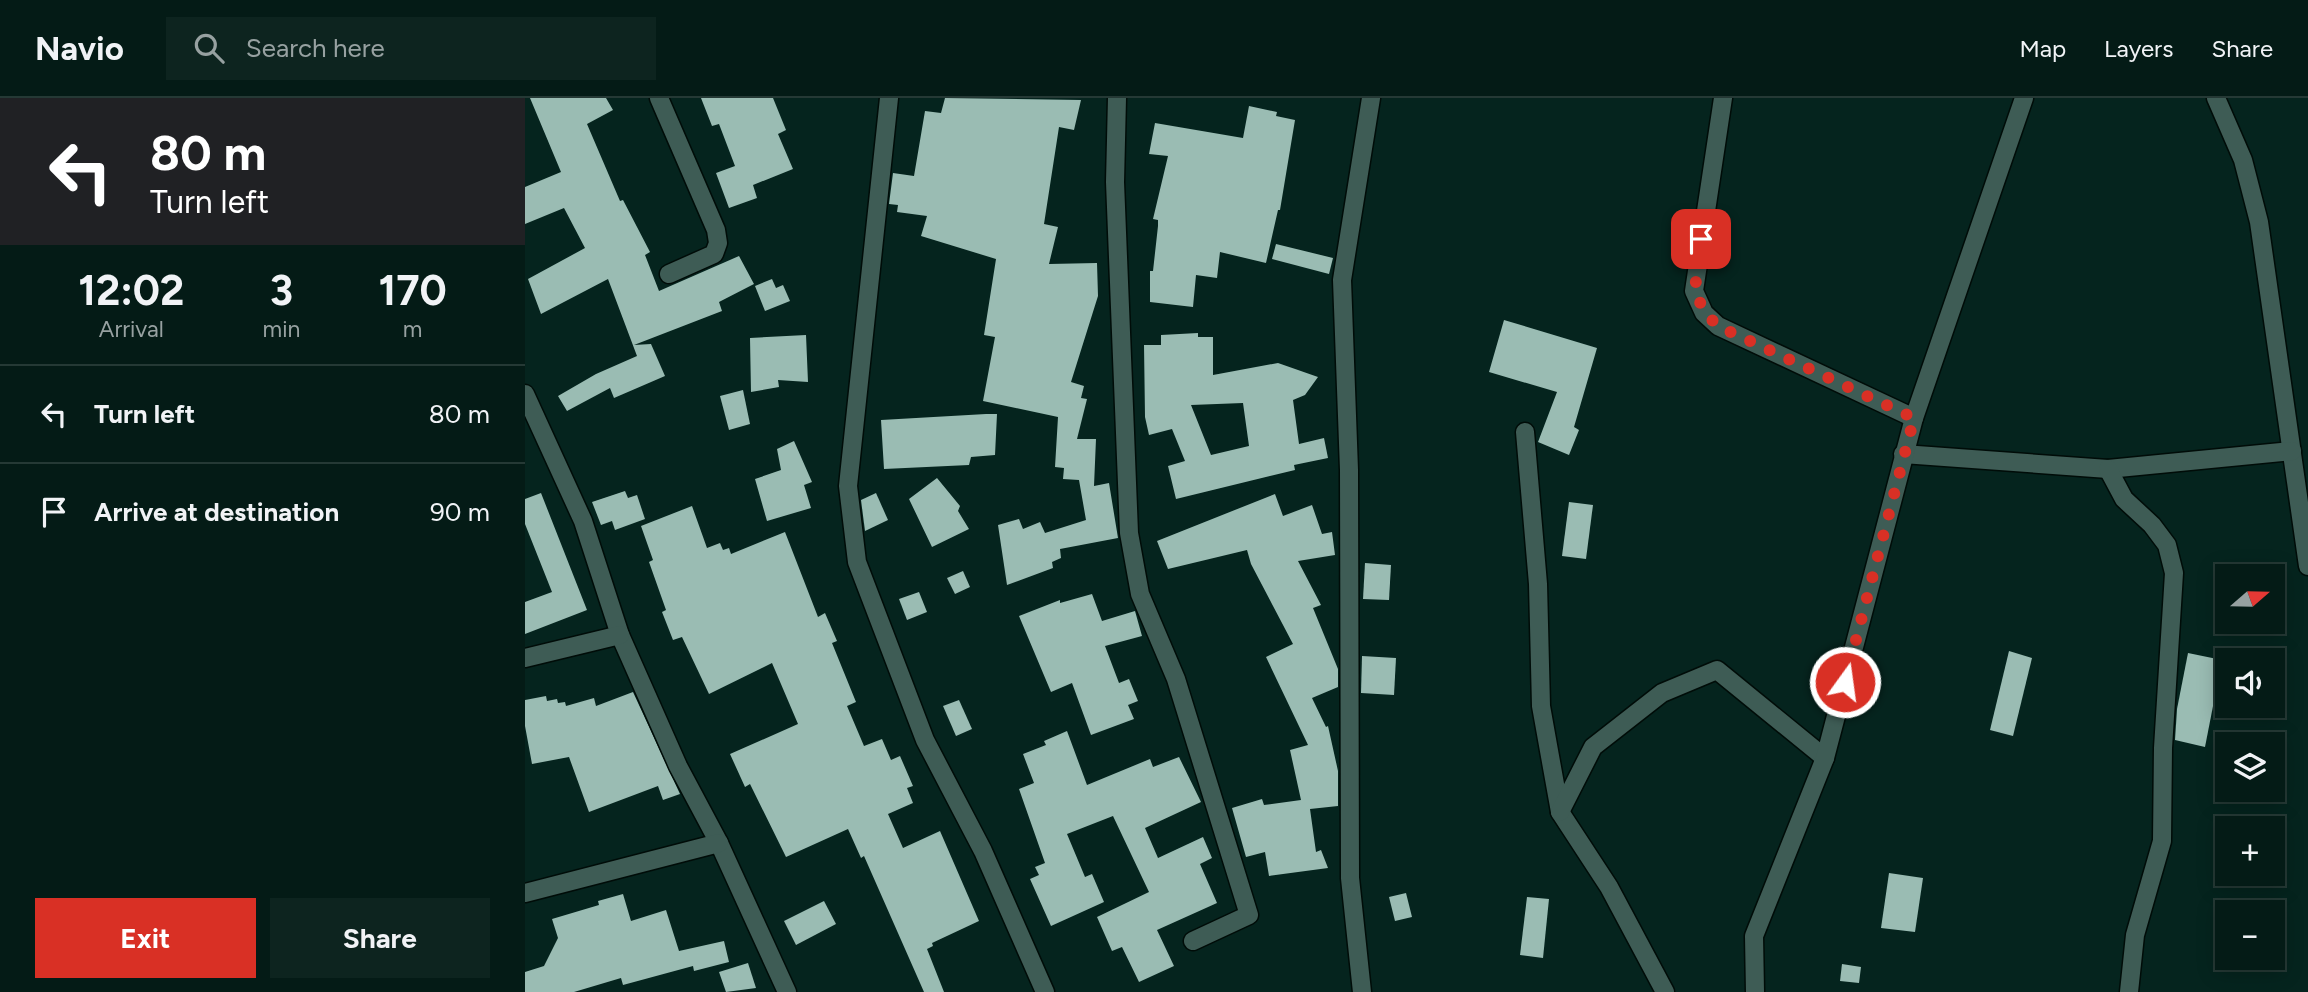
<!DOCTYPE html>
<html lang="en">
<head>
<meta charset="utf-8">
<style>
	:root { --surface:#041b16; --page:#0d241f; --text:#f1f3f6; --muted:#97a1a1; --line:#253935; --accent:#d93025 }
	body { margin:0; font-family:Figtree,sans-serif; background:var(--page); color:var(--text); height:100vh; display:flex; flex-direction:column; font-size:26px; white-space:nowrap }
	* { box-sizing:border-box; margin:0 }
	p { font-size:23px; color:var(--muted) }
	.icon { flex:none; width:38px; height:38px; fill:none; stroke:currentColor; stroke-width:2; stroke-linecap:round; stroke-linejoin:round }
	.map { position:relative; flex:1; overflow:hidden }
	.drawer { display:flex; flex-direction:column; background:var(--surface); width:525px }
	.drawer>* { flex:none }
	.hud { background:#202124; color:#fff; overflow:hidden }
	.needle { width:46px; rotate:70deg }
	.tools { position:absolute; left:1690px; top:466px; display:grid; gap:14px }
	.tools a { display:grid; place-items:center; width:70px; height:70px; border-radius:0px; background:var(--surface); box-shadow:0 4px 18px #0003,0 0 0 2px var(--line); font-size:35px }
	.pin { position:absolute; display:grid; place-items:center; width:60px; height:60px; color:#fff; margin:-30px; border-radius:14px; box-shadow:0 4px 10px #0006 }
	.me { position:absolute; width:77px; margin:-38px; rotate:14deg; stroke-linejoin:round; filter:drop-shadow(0 0 5px #0008) }
	.turn { display:flex; align-items:center; gap:24px; height:147px; padding:0 35px; font-size:32px }
	.turn .icon { width:91px; height:91px; stroke-width:2.5 }
	.turn b { display:block; font-size:49px; line-height:60px }
	.eta { display:flex; justify-content:space-evenly; align-items:center; height:119px; text-align:center }
	.eta b { font-size:42px; font-weight:700; line-height:49px }
	.button { display:flex; gap:14px; margin-top:auto; padding:14px 35px }
	.button a { flex:1; height:80px; border-radius:0px; background:var(--accent); color:#fff; font-size:28px; font-weight:700; line-height:80px; text-align:center }
	.button a+a { background:var(--page); color:var(--text) }
	ul { padding:0; list-style:none }
	li { display:flex; align-items:center; gap:21px; height:98px; padding:0 35px; border-top:2px solid var(--line) }
	li div { flex:1 }
	li b { display:block; font-size:26px }
	li em { font-style:normal }
	header { display:flex; align-items:center; gap:42px; box-sizing:border-box; height:98px; padding:0 35px; background:var(--surface); border-bottom:2px solid var(--line) }
	header strong { font-size:33px }
	nav { display:flex; gap:38px; margin-inline-start:auto; font-size:24px }
	.search { width:490px; height:63px; background:var(--page); display:flex; align-items:center; gap:18px; box-sizing:border-box; padding:0 24px; border-radius:0px; color:var(--muted); font-size:26px }
	main { display:flex; flex:1; min-height:0 }
	.map>svg:first-child { display:block }
	.building { fill:#9abcb3; fill-rule:evenodd }
	.lines { fill:none; stroke-linecap:round; stroke-linejoin:round }
	.minor-casing { stroke:#000c08; stroke-width:21 }
	.minor { stroke:#3e5c55; stroke-width:18 }
	.route { stroke:#d93025; stroke-width:12; stroke-dasharray:0 21.6 }
</style>
</head>
<body>
<header>
<strong>Navio</strong>
<div class="search"><svg class="icon" aria-label="search" viewBox="0 0 24 24"><circle cx="10" cy="10" r="6"/><path d="M15 15l6 6"/></svg>Search here</div>
<nav><a>Map</a><a>Layers</a><a>Share</a></nav>
</header>
<main>
<section class="drawer">
<div class="hud">
<div class="turn"><svg class="icon" aria-label="left" viewBox="0 0 24 24"><path d="M17 20v-9H6M10 6l-5 5 5 5"/></svg><div><b>80 m</b>Turn left</div></div>
</div>
<div class="eta">
<div><b>12:02</b><p>Arrival</p></div>
<div><b>3</b><p>min</p></div>
<div><b>170</b><p>m</p></div>
</div>
<ul>
<li><svg class="icon" aria-label="left" viewBox="0 0 24 24"><path d="M17 20v-9H6M10 6l-5 5 5 5"/></svg><div><b>Turn left</b></div><em>80 m</em></li>
<li><svg class="icon" aria-label="arrive" viewBox="0 0 24 24"><path d="M6 21V4h12l-3 4 3 4H6"/></svg><div><b>Arrive at destination</b></div><em>90 m</em></li>
</ul>
<div class="button"><a>Exit</a><a>Share</a></div>
</section>
<div class="map">
<svg width="1783" height="894" viewBox="0 0 1783 894">
	<rect width="100%" height="100%" fill="#05241e"/>
	<g class="building">
		<polygon points="5,0 81,0 88,12 62,26 95,103 98,102 125,154 120,157 134,193 214,158 229,186 194,204 197,213 109,247 126,246 140,278 89,300 85,290 42,313 33,298 71,276 112,258 83,181 16,216 3,181 60,150 39,110 0,126 0,89 36,74"/>
		<polygon points="176,0 248,0 261,32 253,36 268,71 228,87 232,100 204,110 191,75 210,68 194,26 187,28"/>
		<polygon points="420,0 556,2 549,32 534,29 519,126 533,129 524,166 572,165 573,198 546,284 559,288 556,300 562,301 552,341 571,341 569,388 584,385 593,440 535,451 536,460 527,464 528,470 482,487 473,427 494,421 498,431 515,424 520,435 561,422 554,382 538,381 539,370 530,369 533,319 458,303 470,239 459,237 471,161 396,138 402,118 372,114 373,107 364,106 368,75 389,78 400,13 416,15"/>
		<polygon points="724,8 752,14 751,18 770,22 755,112 753,112 741,165 695,154 692,180 671,177 668,209 625,204 625,173 628,173 633,128 633,122 628,121 643,58 624,56 630,25 718,40"/>
		<polygon points="751,146 808,160 804,176 747,161"/>
		<polygon points="247,181 251,190 258,187 265,203 240,213 230,188"/>
		<polygon points="979,222 1072,250 1049,329 1054,332 1044,357 1013,344 1032,294 964,274"/>
		<path d="M673,235V239H688V277L753,265L793,279L780,297L768,302L774,346L799,340L803,360L769,367L770,372L651,401L643,368L660,363L647,331L624,337L620,319L619,247H636V237ZM718,305L724,348L686,357L666,307Z"/>
		<polygon points="281,237 283,284 253,282 254,289 226,294 225,240"/>
		<polygon points="218,292 225,326 204,332 195,298"/>
		<polygon points="461,316 472,316 470,357 446,359 444,367 359,371 356,322"/>
		<polygon points="269,343 287,384 279,387 286,410 242,423 230,381 256,372 252,351"/>
		<polygon points="412,380 435,408 433,413 444,431 407,449 384,401"/>
		<polygon points="100,393 103,400 112,397 120,421 90,432 87,423 76,427 67,404"/>
		<polygon points="16,395 62,512 0,536 0,504 27,494 0,426 0,401"/>
		<polygon points="351,395 363,422 340,433 336,402"/>
		<polygon points="750,396 758,418 787,407 797,436 807,434 810,457 773,463 796,507 788,510 813,571 813,589 787,600 801,629 803,628 813,673 813,708 785,711 791,754 796,752 803,770 744,778 740,754 721,759 707,710 737,701 739,707 776,702 765,652 783,647 741,559 768,546 726,466 722,452 643,471 632,443"/>
		<polygon points="1044,404 1068,407 1061,461 1037,458"/>
		<polygon points="167,408 182,450 195,445 198,452 204,450 206,456 260,434 293,519 300,515 312,543 307,545 331,604 322,608 339,648 357,641 366,662 375,658 388,688 382,690 388,705 363,716 378,750 415,733 454,823 407,845 408,848 402,851 419,894 399,894 339,758 336,760 323,731 261,759 225,686 220,689 205,656 273,626 247,565 184,596 157,539 148,542 137,514 141,512 124,464 128,462 116,428"/>
		<polygon points="840,465 866,467 864,502 838,501"/>
		<polygon points="438,473 445,489 430,496 422,480"/>
		<polygon points="394,494 402,514 382,522 374,501"/>
		<polygon points="567,496 577,523 610,513 617,538 580,548 594,585 604,581 613,603 603,607 609,621 566,637 547,585 526,594 494,518 535,502 535,505"/>
		<polygon points="1484,553 1507,560 1488,638 1465,632"/>
		<polygon points="1663,555 1697,562 1680,649 1650,642 1652,611"/>
		<polygon points="837,558 871,560 869,597 836,595"/>
		<polygon points="108,594 155,696 138,702 133,688 64,714 44,659 7,666 0,628 0,602 21,598 22,603 32,601 33,605 40,604 41,608 69,600 71,608"/>
		<polygon points="434,602 447,631 431,638 418,608"/>
		<polygon points="542,633 562,687 625,661 628,669 654,659 676,704 620,730 633,760 678,739 687,760 675,766 692,805 632,832 649,868 614,884 597,849 587,853 572,819 624,794 588,718 542,736 560,779 567,776 579,804 526,828 505,781 514,777 510,769 520,765 494,691 509,685 498,656 521,647 519,643"/>
		<polygon points="1364,775 1398,780 1390,834 1356,830"/>
		<polygon points="881,795 887,819 870,823 864,799"/>
		<polygon points="98,796 106,823 141,812 154,853 199,843 204,864 169,873 168,868 98,887 96,880 49,894 0,894 0,874 19,868 33,840 27,821 74,807 73,803"/>
		<polygon points="1002,799 1024,801 1018,860 995,857"/>
		<polygon points="299,803 311,826 271,847 259,823"/>
		<polygon points="223,865 231,890 201,894 194,874"/>
		<polygon points="1317,866 1336,869 1334,885 1315,883"/>
	</g>
	<g class="lines">
		<defs>
			<g id="minor">
				<polyline points="134,0 191,132 193,145 189,156 144,176"/>
				<polyline points="364,0 323,388 332,464 400,642 458,753 520,894"/>
				<polyline points="592,0 590,84 604,435 615,496 651,581 724,817 668,843"/>
				<polyline points="1198,0 1169,193 1179,215 1193,228 1389,320"/>
				<polyline points="1691,0 1718,62 1734,124 1783,468"/>
				<polyline points="0,296 58,423 95,537 153,668 194,745 262,894"/>
				<polyline points="1000,334 1013,486 1016,608 1035,714 1084,789 1140,894"/>
				<polyline points="1378,356 1583,371 1767,353"/>
				<polyline points="1583,371 1599,401 1627,427 1642,447 1649,475 1638,650 1637,743 1610,837 1604,894"/>
				<polyline points="0,560 95,537"/>
				<polyline points="1035,714 1068,649 1137,595 1192,572 1300,660"/>
				<polyline points="0,795 194,745"/>
				<polyline points="837,894 825,780 824,372 817,182 846,0"/>
				<polyline points="1230,894 1229,838 1300,660 1389,320 1499,0"/>
			</g>
		</defs>
		<use href="#minor" class="minor-casing"/>
		<use href="#minor" class="minor"/>
	</g>
	<g class="lines">
		<path class="route" d="M1176,141C1171,179 1162,199 1193,228L1389,320L1320,584"/>
	</g>
</svg>
<div class="tools">
<a><svg class="needle" viewBox="-14 -14 28 28"><path d="M0-13l5 13h-10z" fill="#e53935"/><path d="M0 13l5-13h-10z" fill="#97a1a1"/></svg></a>
<a><svg class="icon" aria-label="sound" viewBox="0 0 24 24"><path d="M4 9h4l5-4v14l-5-4H4zM17 9q2 3 0 6"/></svg></a>
<a><svg class="icon" aria-label="layers" viewBox="0 0 24 24"><path d="M12 4l9 5-9 5-9-5zM3 14l9 5 9-5"/></svg></a>
<a>+</a>
<a>−</a>
</div>
<div class="pin" style="left:1176px;top:141px;background:#d93025"><svg class="icon" aria-label="arrive" viewBox="0 0 24 24"><path d="M6 21V4h12l-3 4 3 4H6"/></svg></div>
<svg class="me" style="left:1320px;top:584px" viewBox="-20 -20 40 40"><circle r="17" fill="#d93025" stroke="#fff" stroke-width="3"/><path d="M0-11L8 9 0 5-8 9z" fill="#fff"/></svg>
</div>
</main>
</body>
</html>
